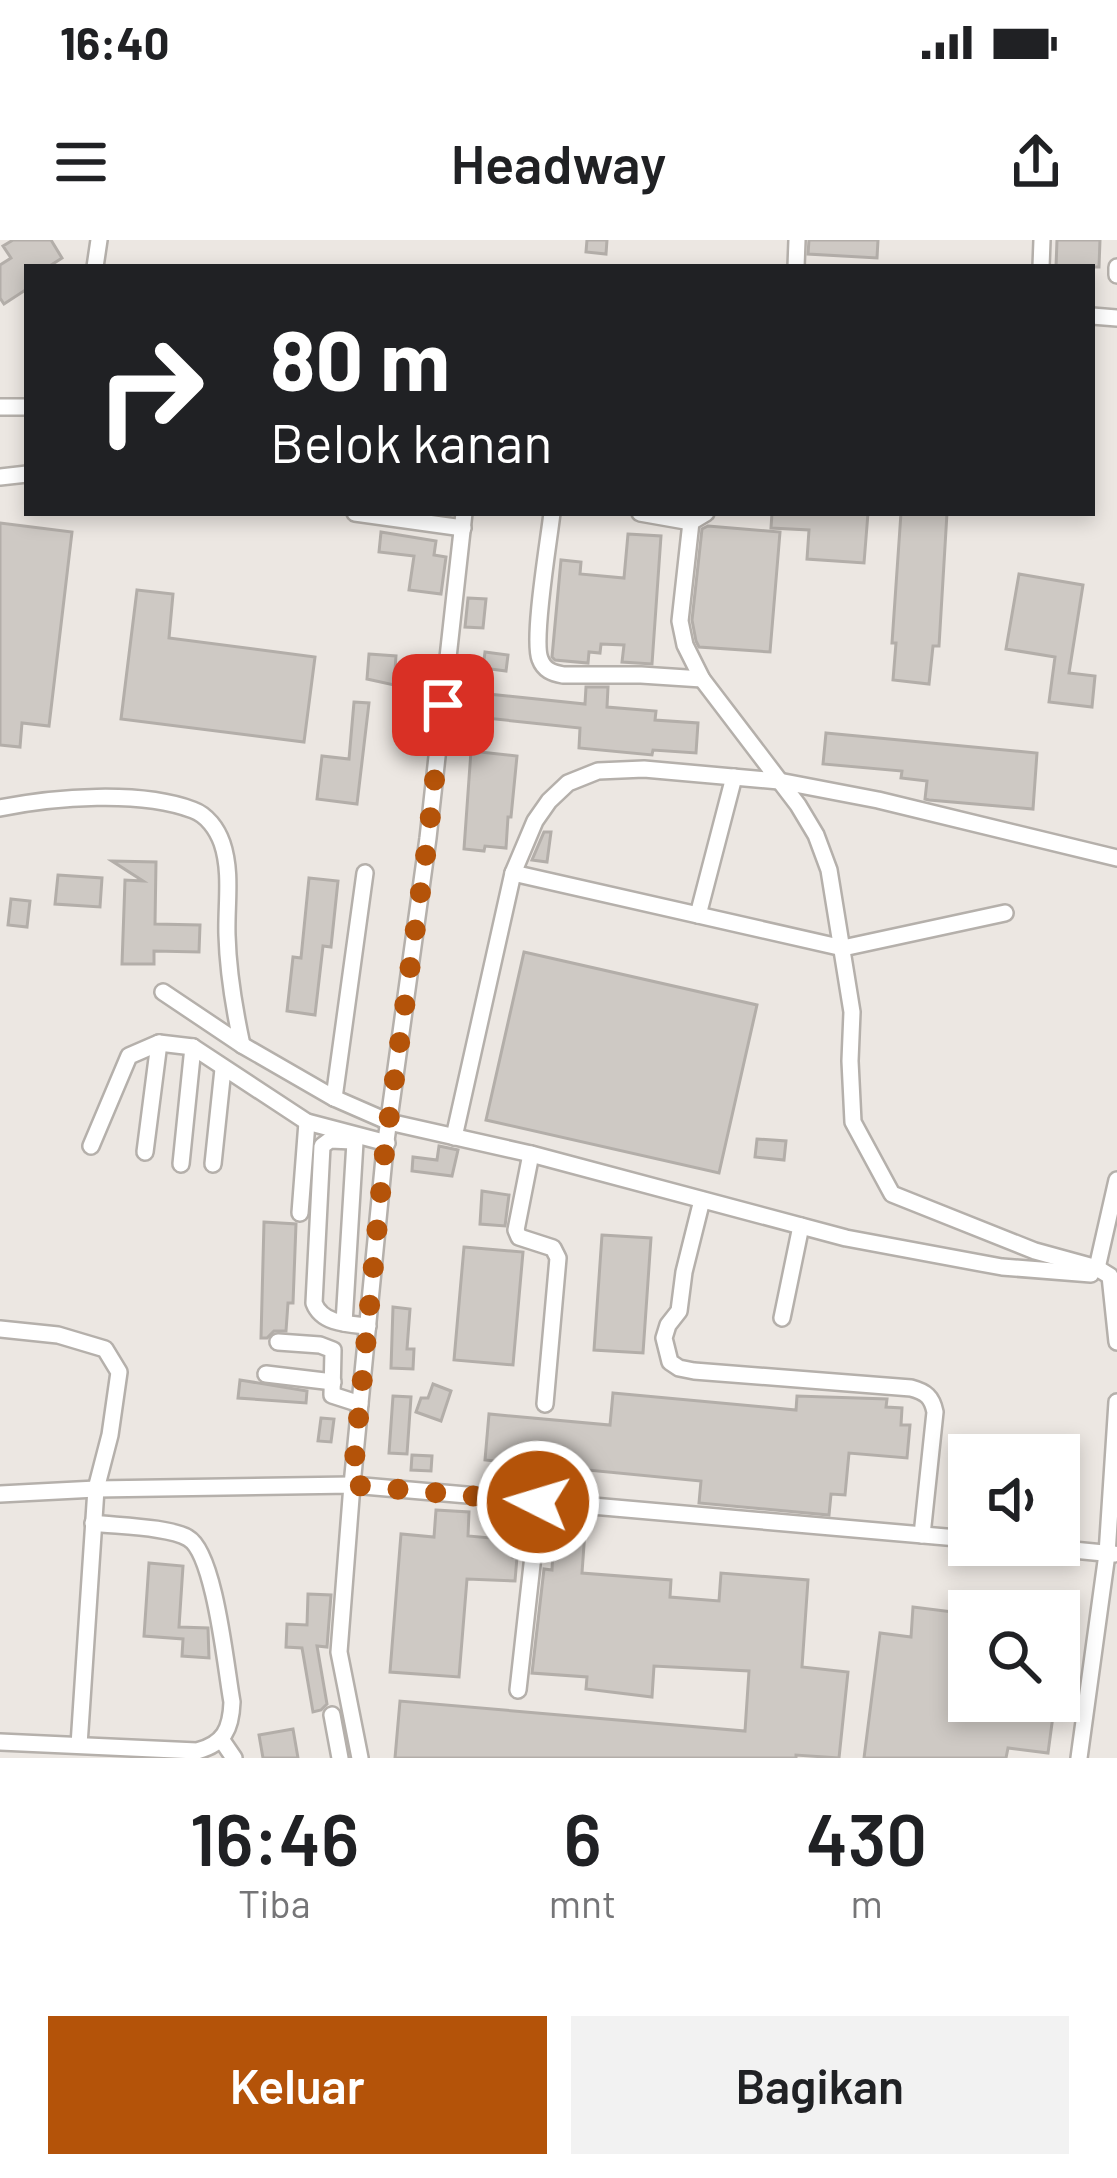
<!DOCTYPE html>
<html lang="id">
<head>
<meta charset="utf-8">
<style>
	:root { --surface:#fff; --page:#f2f2f2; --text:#202124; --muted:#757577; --accent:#b45309 }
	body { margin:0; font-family:Barlow,sans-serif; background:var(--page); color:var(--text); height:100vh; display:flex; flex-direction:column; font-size:45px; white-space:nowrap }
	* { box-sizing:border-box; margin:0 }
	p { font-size:39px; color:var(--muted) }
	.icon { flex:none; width:66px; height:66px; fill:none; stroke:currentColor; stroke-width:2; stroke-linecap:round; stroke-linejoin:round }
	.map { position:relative; height:1518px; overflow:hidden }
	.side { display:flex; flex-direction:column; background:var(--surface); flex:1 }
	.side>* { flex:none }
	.top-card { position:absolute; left:24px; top:24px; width:1071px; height:252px; border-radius:0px; box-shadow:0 6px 18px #0003; background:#202124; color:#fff; overflow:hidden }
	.controls { position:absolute; left:948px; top:1194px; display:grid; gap:24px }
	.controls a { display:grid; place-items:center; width:132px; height:132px; border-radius:0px; background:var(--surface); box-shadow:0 6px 18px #0003; font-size:60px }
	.pin { position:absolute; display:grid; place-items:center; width:102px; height:102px; color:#fff; margin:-51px; border-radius:24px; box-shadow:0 6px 18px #0006 }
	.me { position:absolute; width:132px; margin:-66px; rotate:275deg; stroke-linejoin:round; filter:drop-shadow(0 0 9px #0008) }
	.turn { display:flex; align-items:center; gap:42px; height:252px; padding:0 48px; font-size:54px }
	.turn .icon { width:156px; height:156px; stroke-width:2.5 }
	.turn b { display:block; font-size:84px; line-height:102px }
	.eta { display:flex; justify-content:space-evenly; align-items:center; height:204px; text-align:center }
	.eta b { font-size:72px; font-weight:600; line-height:84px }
	.button { display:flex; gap:24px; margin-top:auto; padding:24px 48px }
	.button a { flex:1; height:138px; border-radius:0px; background:var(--accent); color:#fff; font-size:48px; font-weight:600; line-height:138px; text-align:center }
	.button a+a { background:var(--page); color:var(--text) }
	.status { display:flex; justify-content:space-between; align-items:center; height:84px; padding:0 60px; background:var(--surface); direction:ltr }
	.status svg { height:33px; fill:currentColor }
	header { display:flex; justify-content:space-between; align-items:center; height:156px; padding:0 48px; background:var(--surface); font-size:54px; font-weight:600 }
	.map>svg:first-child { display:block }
	.building { fill:#cec9c4; stroke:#b3aea9; stroke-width:3 }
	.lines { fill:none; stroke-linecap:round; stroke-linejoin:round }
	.minor-casing { stroke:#b5b0ab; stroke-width:20 }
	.minor { stroke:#fff; stroke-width:15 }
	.route { stroke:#b45309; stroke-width:21; stroke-dasharray:0 37.8 }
</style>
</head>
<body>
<div class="status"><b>16:40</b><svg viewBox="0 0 49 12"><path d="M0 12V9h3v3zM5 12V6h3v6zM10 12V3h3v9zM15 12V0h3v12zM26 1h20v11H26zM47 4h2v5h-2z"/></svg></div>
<header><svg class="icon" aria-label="menu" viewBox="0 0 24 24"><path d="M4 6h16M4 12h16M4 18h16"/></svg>Headway<svg class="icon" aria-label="share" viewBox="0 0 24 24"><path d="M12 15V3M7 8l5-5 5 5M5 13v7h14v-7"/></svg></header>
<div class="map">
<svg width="1117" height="1518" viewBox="0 0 1117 1518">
	<rect width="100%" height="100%" fill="#ece7e2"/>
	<g class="building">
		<polygon points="13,0 51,0 62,18 48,27 27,27 27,49 4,64 0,58 0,25 11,18 3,6"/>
		<polygon points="587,0 607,0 606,14 586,12"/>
		<polygon points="809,0 878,0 877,18 808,14"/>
		<polygon points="1057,0 1100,0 1099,27 1056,27"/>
		<polygon points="772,273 868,273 864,323 807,319 809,290 771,288"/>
		<polygon points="901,273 947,273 939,406 933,406 929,444 893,440 896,403 892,403"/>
		<polygon points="0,283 72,292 49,486 22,483 20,507 0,505"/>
		<polygon points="708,286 780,292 770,412 699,407 696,401 692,380 702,289"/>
		<polygon points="381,292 436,301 434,315 446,317 441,354 409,350 414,316 379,312"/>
		<polygon points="628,294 661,296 652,424 622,422 624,405 601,404 600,413 589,412 588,423 555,420 552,417 561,320 581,322 580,334 624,338"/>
		<polygon points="1019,334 1083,345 1069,433 1095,436 1092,467 1049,462 1055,417 1006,409"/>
		<polygon points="137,350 173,354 169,398 315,417 304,502 121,479"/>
		<polygon points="468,358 486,359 483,388 465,387"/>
		<polygon points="485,412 508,415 506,431 483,428"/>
		<polygon points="369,414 396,416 394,445 367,439"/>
		<polygon points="586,447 608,447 607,467 656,471 655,480 698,483 696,513 653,510 652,515 579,508 580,488 476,477 478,453 585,464"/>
		<polygon points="354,462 369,463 357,564 317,559 322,516 349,519"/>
		<polygon points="826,493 1037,513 1033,569 929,560 925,559 927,541 901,538 902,531 823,524"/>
		<polygon points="471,511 517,516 511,577 508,577 506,608 485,606 484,611 464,609"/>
		<polygon points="544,592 551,592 547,622 532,620"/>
		<polygon points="112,621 156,622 155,684 200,685 199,712 154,711 154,724 122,724 125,640 143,641"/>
		<polygon points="58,635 102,638 100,667 55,664"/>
		<polygon points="309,638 338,641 331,707 323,706 315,775 287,771 293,717 301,718"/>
		<polygon points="11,659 30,661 27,687 8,685"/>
		<polygon points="524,712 757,765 719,933 486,880"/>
		<polygon points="757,899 786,901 784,920 755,917"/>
		<polygon points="439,906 458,910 452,936 412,931 413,917 437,920"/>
		<polygon points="482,951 509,955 505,986 480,984"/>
		<polygon points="264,982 296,984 293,1063 288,1063 286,1091 274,1091 267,1098 261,1098"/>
		<polygon points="602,995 651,998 643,1113 594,1110"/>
		<polygon points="464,1007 523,1012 513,1125 454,1120"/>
		<polygon points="393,1067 410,1069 407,1109 414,1109 413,1129 391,1128"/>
		<polygon points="240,1140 307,1151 306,1163 238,1158"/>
		<polygon points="433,1144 451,1151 441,1181 416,1172 421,1158 428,1158"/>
		<polygon points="613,1153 796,1170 797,1156 887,1159 886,1167 902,1168 901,1185 910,1185 907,1218 849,1213 845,1255 831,1254 829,1275 699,1263 701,1241 485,1220 489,1174 610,1185"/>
		<polygon points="393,1156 411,1157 407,1214 389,1213"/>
		<polygon points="321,1178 334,1179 331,1202 318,1201"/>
		<polygon points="412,1215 432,1216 431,1231 411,1230"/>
		<polygon points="436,1270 469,1272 468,1296 514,1300 513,1317 517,1317 515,1341 467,1339 459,1437 390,1432 401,1294 434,1297"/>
		<polygon points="554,1289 585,1291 582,1333 671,1340 670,1357 719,1361 721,1333 808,1340 802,1427 848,1432 839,1518 796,1515 796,1518 395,1518 400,1461 745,1491 749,1431 654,1426 652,1457 586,1449 587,1437 532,1433 544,1329 552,1330"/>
		<polygon points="149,1323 183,1326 179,1387 208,1388 209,1418 182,1416 183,1399 144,1396"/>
		<polygon points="308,1354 331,1355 327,1407 317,1406 327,1464 321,1470 313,1472 302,1408 286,1407 287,1384 307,1385"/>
		<polygon points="913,1367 969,1374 969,1461 1055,1461 1048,1513 1008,1508 1006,1518 864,1518 880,1393 911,1397"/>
		<polygon points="293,1489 298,1518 263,1518 259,1495"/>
	</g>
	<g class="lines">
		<defs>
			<g id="minor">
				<polyline points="95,27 99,0"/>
				<polyline points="796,27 797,0"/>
				<polyline points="1041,27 1042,0"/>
				<polyline points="1117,27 1117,35"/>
				<polyline points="1092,76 1117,78"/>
				<polyline points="0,167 27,167"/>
				<polyline points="0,237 27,234"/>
				<polyline points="355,273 463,288"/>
				<path d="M552,273C549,300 532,399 540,419C544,430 552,433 563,435H641L702,439"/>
				<polyline points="640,273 691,282"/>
				<polyline points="706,273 691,282 680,381 685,405 702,439 798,565 816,595 829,630 852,772 850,821 853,882 892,954 1035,1011 1097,1028 1110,1036 1117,1102"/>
				<path d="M0,568C54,557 140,550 193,570C207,575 217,589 222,603C232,632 226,665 227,695C228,732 234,768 242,805"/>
				<polyline points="513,633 535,581 549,561 568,543 598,531 644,529 779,541 878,560 1117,618"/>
				<polyline points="698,675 734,537"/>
				<polyline points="163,752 242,805 334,858 389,882 531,914 846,998 1002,1027 1091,1034"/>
				<polyline points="334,858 365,633"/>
				<polyline points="454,897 513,633 843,708 1005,673"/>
				<path d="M353,901L330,900L322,906L314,1063C322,1084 348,1084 368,1086"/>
				<polyline points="91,906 129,816 159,803 193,807 307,882 387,903"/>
				<polyline points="145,912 159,803"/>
				<polyline points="531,914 516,990 519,997 553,1008 558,1018 545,1164"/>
				<polyline points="181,924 193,807"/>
				<polyline points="213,924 223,829"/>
				<path d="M702,960L684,1032L679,1071L668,1085L664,1098L670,1122L679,1128L694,1131L911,1148C926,1152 932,1157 935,1172L922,1295"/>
				<polyline points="300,973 307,882"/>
				<polyline points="1097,1028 1117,940"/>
				<polyline points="782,1078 801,986"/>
				<polyline points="344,1083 355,902"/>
				<polyline points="0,1089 58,1095 105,1109 119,1132 110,1195 96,1249 79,1505"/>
				<polyline points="278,1102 320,1105 333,1110 332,1155 360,1164"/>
				<polyline points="266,1134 333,1142"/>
				<polyline points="0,1254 96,1249 352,1245 969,1299"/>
				<polyline points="1022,1305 1114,1314"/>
				<polyline points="518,1450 539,1262"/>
				<polyline points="332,1475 340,1518"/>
				<polyline points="221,1499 234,1518"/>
				<path d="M0,1502L197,1511C224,1504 231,1489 232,1462C226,1430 215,1313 188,1298C171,1287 116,1286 93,1283"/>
				<polyline points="360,1518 339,1412 352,1245 385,908 428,598 464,273"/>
				<polyline points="1079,1518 1107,1314 1117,1162"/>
			</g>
		</defs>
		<use href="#minor" class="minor-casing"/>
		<use href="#minor" class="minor"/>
	</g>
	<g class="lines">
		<polyline class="route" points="443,465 428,598 385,908 352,1245 538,1262"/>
	</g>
</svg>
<div class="controls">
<a><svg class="icon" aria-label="sound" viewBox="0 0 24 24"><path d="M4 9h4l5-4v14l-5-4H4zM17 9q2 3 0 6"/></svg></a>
<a><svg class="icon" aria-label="search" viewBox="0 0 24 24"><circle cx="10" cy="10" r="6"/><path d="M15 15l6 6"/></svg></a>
</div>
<div class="pin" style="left:443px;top:465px;background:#d93025"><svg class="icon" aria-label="arrive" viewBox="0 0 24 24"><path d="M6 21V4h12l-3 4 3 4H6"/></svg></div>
<svg class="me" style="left:538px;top:1262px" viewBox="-20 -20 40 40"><circle r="17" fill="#b45309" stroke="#fff" stroke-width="3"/><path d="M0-11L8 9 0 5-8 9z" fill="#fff"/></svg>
<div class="top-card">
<div class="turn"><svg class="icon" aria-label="right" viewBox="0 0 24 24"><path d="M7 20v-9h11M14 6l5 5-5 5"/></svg><div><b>80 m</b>Belok kanan</div></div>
</div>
</div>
<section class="side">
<div class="eta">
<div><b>16:46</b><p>Tiba</p></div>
<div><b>6</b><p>mnt</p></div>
<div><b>430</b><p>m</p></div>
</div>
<div class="button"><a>Keluar</a><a>Bagikan</a></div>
</section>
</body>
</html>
